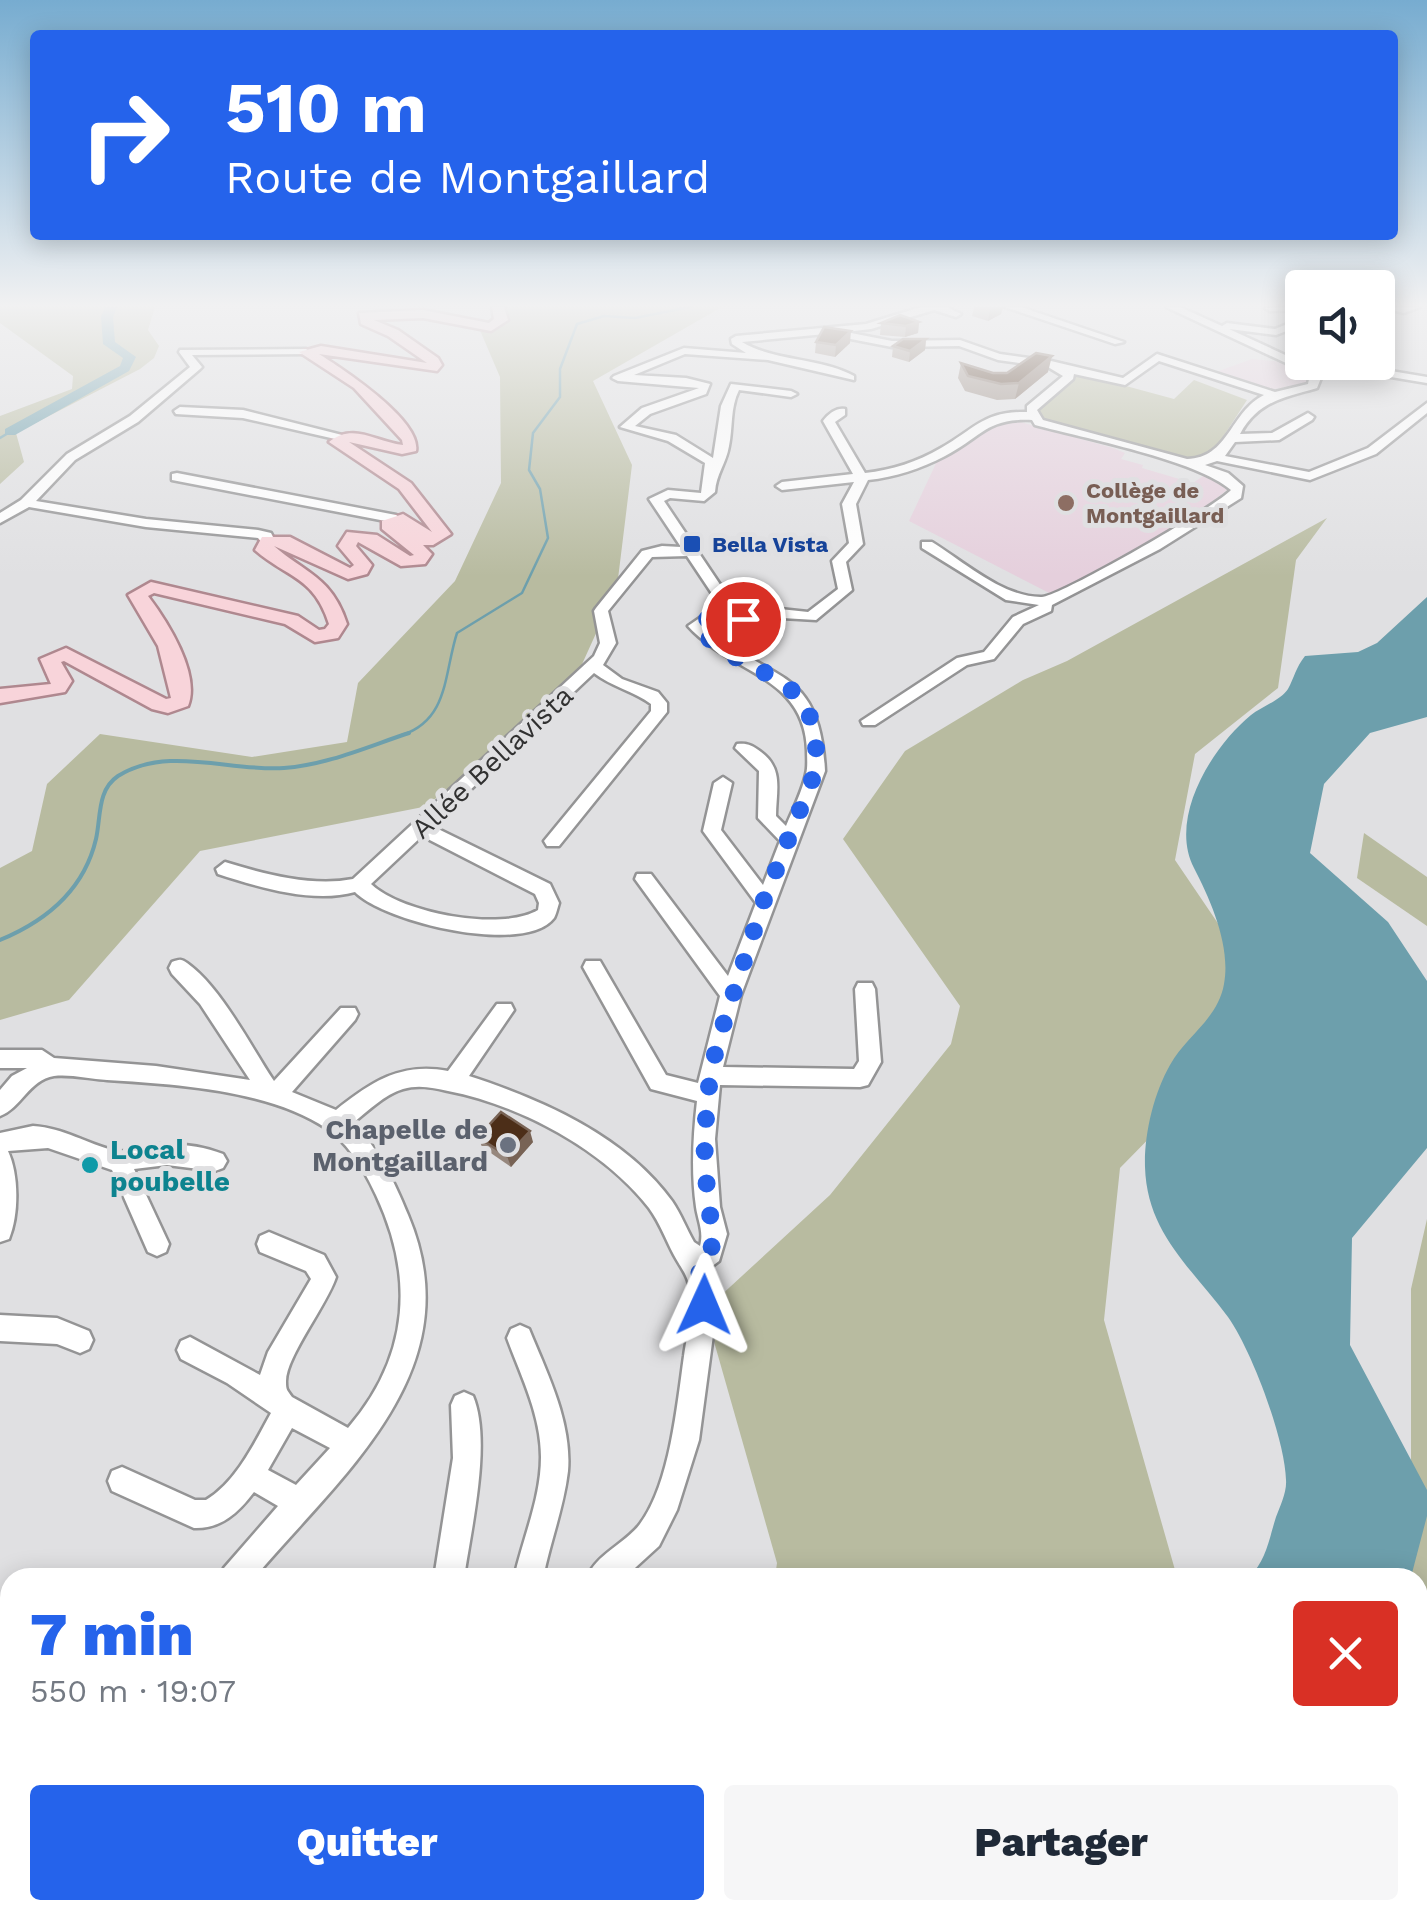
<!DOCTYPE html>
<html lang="fr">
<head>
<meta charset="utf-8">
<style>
	:root { --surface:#fff; --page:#f6f6f7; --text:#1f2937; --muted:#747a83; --accent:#2563eb }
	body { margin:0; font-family:"Work Sans",sans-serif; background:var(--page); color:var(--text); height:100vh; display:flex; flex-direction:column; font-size:38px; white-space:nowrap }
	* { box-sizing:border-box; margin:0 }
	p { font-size:32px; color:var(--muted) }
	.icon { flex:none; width:55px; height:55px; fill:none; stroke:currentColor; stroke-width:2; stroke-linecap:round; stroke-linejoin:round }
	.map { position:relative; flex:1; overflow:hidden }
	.side { position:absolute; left:0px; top:1568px; width:1428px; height:352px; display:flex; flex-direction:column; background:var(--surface); border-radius:30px 30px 0 0; box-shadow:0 5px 25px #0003 }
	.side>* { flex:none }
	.top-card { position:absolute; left:30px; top:30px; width:1368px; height:210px; border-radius:10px; box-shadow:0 5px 25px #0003; background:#2563eb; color:#fff; overflow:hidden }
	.fabs { position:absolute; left:1285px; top:270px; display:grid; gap:20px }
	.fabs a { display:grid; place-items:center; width:110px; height:110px; border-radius:10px; background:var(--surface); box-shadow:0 5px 25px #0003; font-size:50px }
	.pin { position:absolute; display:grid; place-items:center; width:85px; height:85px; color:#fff; margin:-42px; border:5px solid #fff; border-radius:50%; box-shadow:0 2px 10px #0007 }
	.me { position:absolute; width:110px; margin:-55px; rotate:1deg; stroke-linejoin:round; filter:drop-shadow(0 0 8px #0008) }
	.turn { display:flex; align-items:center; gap:35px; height:210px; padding:0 30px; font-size:45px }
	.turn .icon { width:130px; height:130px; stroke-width:2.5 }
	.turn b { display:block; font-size:70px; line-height:85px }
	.round { display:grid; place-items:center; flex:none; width:105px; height:105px; border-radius:10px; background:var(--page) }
	.headline { display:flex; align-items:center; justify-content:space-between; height:170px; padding:0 30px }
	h1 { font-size:60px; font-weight:800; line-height:75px; color:var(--accent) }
	.cta { display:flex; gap:20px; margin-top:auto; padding:20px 30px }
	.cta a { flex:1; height:115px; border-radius:10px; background:var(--accent); color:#fff; font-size:40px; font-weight:800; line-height:115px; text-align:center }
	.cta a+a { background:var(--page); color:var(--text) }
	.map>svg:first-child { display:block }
	.education { fill:#e5cfdc }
	.green { fill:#b8bba0 }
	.water { fill:#6d9fac }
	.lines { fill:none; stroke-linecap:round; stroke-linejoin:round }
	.stream-far1 { stroke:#6d9fac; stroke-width:2.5 }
	.stream { stroke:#6d9fac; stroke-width:4 }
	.river { fill:#6d9fac; fill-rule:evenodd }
	.minor-casing { stroke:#949495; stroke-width:5 }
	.major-casing { stroke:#af888f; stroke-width:5 }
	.minor { fill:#fff; fill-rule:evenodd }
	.major { fill:#f8d4da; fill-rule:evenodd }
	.wall { fill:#96877d }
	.shaded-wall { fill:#786355 }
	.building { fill:#4c2e18; stroke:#786355; stroke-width:2.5 }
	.route { stroke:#2563eb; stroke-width:18; stroke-dasharray:0 32.4 }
	.education-dot { fill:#8d6e63; stroke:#e0e0e2; stroke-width:4 }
	.transit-dot { fill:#1a4fb4; stroke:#e0e0e2; stroke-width:4 }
	.worship-dot { fill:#6b7280; stroke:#e0e0e2; stroke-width:4 }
	.culture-dot { fill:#0f9aa8; stroke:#e0e0e2; stroke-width:4 }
	.labels { text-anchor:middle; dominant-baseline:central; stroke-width:10; stroke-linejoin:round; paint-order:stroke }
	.far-education-label { font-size:22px; font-weight:bold; fill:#785e54; stroke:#e0e0e2; text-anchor:start }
	.far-transit-label { font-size:22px; font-weight:bold; fill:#164399; stroke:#e0e0e2; text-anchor:start }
	.street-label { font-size:28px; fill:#313131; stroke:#e0e0e2 }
	.worship-label { font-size:28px; font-weight:bold; fill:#5b616d; stroke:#e0e0e2; text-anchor:end }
	.culture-label { font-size:28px; font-weight:bold; fill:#0d838f; stroke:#e0e0e2; text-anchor:start }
</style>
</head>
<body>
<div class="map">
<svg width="1427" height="1919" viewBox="0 0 1427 1919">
	<rect width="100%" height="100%" fill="#e0e0e2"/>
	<g class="education">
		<polygon points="1252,359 1283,362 1308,374 1310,383 1268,390 1216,372"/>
		<polygon points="1006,418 1113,448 1125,453 1121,459 1143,465 1142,468 1193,483 1206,474 1223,480 1228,489 1202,510 1055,596 909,521 938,459"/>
	</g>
	<g class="green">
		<polygon points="0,307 155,307 148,330 159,346 154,358 140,369 16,433 24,462 0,484 0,416 72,389 73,376 0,323"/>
		<polygon points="503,307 722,307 593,381 632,465 617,587 559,715 423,807 200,851 69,1000 0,1020 0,868 32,851 47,784 100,734 252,757 347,742 358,683 455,581 501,483 500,377 479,328"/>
		<polygon points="1078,373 1174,399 1194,380 1247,400 1210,457 1185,460 1045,421 1038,410"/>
		<polygon points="1327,518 1296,560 1278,688 1195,754 1175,860 1276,1009 1120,1168 1104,1320 1177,1577 775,1577 777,1563 705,1310 830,1195 951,1044 960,1006 843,839 905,751 1023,680 1067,661"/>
		<polygon points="1364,833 1427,877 1427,926 1357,878"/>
		<polygon points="1427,1219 1427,1919 1406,1919 1410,1910 1418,1910 1418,1578 1411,1577 1411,1289"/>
		<polygon points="591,1910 946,1910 943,1919 583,1919"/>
	</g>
	<g class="water">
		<path d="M1427,597V717L1370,733L1324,784L1310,853L1388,922L1427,981V1148L1352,1238L1350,1345L1427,1490V1516L1411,1577H1249C1266,1561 1269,1539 1276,1517C1280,1506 1287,1492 1286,1480C1285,1439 1252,1351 1228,1317C1192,1268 1147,1234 1145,1167C1144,1134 1154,1093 1170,1065C1186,1036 1218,1019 1224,984C1231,946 1211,901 1194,868C1168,818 1212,747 1251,715C1261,707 1281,700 1288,689C1294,678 1296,667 1305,656L1358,652L1377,643Z"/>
		<polygon points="1023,1910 1277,1910 1269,1919 1017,1919"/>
	</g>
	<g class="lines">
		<g class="stream-far1">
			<polyline points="0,438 10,432"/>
			<path d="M402,735C449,720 444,673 457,633L522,593L548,538L540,489L529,470L533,433L560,397V369L577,324L604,316L635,318L690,307"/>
		</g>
		<path class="stream" d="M0,940C46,921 84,890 96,839C101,817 97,790 118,776C168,745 230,772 284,768C327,765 369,746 409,733"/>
		<polygon class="river" points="105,307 117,307 113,317 115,342 136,357 129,371 15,435 5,435 5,429 120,366 123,358 103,344 101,317"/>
		<defs>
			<g id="minor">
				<path d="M921,307H947L961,314L956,317L934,310L871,329L846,332L892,341L960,340L1000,354L1051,361L1123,378L1157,354L1275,392L1308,384L1309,379L1301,370L1166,307H1180L1222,326L1227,323L1275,329L1302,318V325L1276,335L1229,329L1307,365L1379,369L1427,377V383L1379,375L1315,372L1321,378L1317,388C1283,398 1258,401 1240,434L1272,433L1308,413L1314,417L1312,420L1279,440L1235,442L1225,456L1309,472L1368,448L1427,403V413L1376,454L1310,480L1217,461L1205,465L1228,473L1243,486L1241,498L1160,549L1052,605L1051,611L1023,624L994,659L967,665L875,725H863L861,721L957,658L984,652L1013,617L1039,605L1006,600L922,548V542H932C964,562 1004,598 1042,597C1061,596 1217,506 1231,490C1197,460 1083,438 1035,425L1032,420C986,418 982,437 945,456C920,469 896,477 868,480L856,504L863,544L846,562L852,590L816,620L782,618L763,624L705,626C771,684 820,665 825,771L741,995L723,1067L854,1069L859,1061L855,989L858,983H872L875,989L881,1062L868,1085L860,1087L720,1085L715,1139L720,1207L727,1234L719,1261L711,1267L717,1305L699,1440L677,1510L659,1546L624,1578H587C596,1554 625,1544 640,1524C670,1484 677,1405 684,1356C686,1339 692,1320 691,1303C690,1276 685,1275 674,1255C665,1238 660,1223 649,1208C603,1149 520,1105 448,1091C434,1088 419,1084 403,1089C385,1094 368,1111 353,1123C379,1149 394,1181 408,1215C473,1369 344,1472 254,1578H220L224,1568L278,1506L254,1492C238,1513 221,1529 194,1528L112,1491L108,1481L112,1471L122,1467L195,1500H206C236,1482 254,1444 271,1413L227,1383L181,1359L177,1350L181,1341L190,1337L260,1375L268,1352L311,1279L306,1271L260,1252L257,1244L260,1236L269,1232L324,1255L336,1277C327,1305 285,1358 286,1382C286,1390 287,1390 292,1397L348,1428C409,1357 415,1278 376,1195C365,1171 349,1144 327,1129C271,1090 173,1084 107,1080C90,1079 70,1074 54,1076C29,1080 21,1108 0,1116V1090L12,1076L27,1068H0V1050H42L54,1058L156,1066L250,1080L200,1004L172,974L169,968L172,962C179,960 180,958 187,963C221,987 251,1047 274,1081L341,1008H355L358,1014L355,1020L292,1092L336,1110C371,1082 401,1062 448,1071L497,1004H511L514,1010L469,1076C543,1100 625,1136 672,1201C681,1214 686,1228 694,1242L700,1246C704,1231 698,1221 696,1207C691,1172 693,1136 697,1101L651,1089L583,967L586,961H600L666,1075L698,1083L720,996L635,879L637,874H651L728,976L756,903L703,831L714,783L723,777L732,783L721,830L763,885L780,841L758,818L759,771L735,748L737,744C747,743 752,745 761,752C784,769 776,791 776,816L786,826C793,809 802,792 806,774C808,767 807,758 807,751C805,675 731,674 688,626L704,615H739L711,592L687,556L652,557L608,611L616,643L603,665L622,679L658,692L667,703V712L559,846H547L544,841L651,711V704C634,691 612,687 594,673L432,826L550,884L559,903C558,906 556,915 554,918C525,956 384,922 355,892C313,904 258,887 218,874L216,869L225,862C264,874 312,887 353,879L594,656L600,643L594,611L596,608L642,551L662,546L681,547L649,499L668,490L701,493L705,463L668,441L620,427L642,408L699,388L618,381L612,378L614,376L684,348L746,353L732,344L731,339L736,336L866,324ZM825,334L892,347L959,346L998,360L1048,367L1063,376L1027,406V412C984,411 976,428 941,448C917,462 892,470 865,473L835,422L845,415V409C837,407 828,414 823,421L853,474L782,482L776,486L782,490L854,482L842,504L849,543L832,561L838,589L808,612L780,609L754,614L721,586L664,501L670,498L704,501L715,492C716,474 726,464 729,446C733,427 730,408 739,390L791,397L797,394L791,391L731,384L721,406L713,458L676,435L635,426L650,414L706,394L710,384L686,378L634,375L685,354L768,360L854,380V376C819,357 776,362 742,342ZM1159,361L1264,395C1230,412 1229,458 1187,459L1043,420L1037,410L1073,379L1074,374L1125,385ZM422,836L535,894L539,903L538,910C501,932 401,913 371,884ZM292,1428L330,1448L296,1485L268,1470Z"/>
				<polygon points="1005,307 1021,307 1124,342 1115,344"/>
				<polygon points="1302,307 1302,310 1270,311 1265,308"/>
				<polygon points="1380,307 1420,307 1404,313"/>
				<polygon points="306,349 311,352 310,354 192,355 202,367 200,369 138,422 75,460 36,501 146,519 258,530 271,533 275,541 273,544 263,544 258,538 146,527 29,507 0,523 0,513 21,500 67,454 130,416 190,367 179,352 180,350"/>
				<polygon points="180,407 243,410 350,437 344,441 243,418 176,414 174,411"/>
				<polygon points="177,473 396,515 403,519 396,523 172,480 172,474"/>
				<path d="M33,1126C64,1128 87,1144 116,1151C125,1153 136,1148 146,1146C171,1142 199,1145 223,1154L227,1161L223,1168L215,1171L167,1165L134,1169L169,1244L166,1252L157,1256L148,1252L112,1170L48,1148L8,1151C19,1175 19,1215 9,1239L0,1242V1133Z"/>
				<polygon points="0,1315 57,1318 89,1331 93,1340 89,1349 80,1353 57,1344 0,1341"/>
				<path d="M520,1325L529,1329C547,1373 572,1422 568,1471C564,1507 550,1542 543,1578H514C523,1538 541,1498 541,1457C541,1415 521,1376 507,1338L511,1329Z"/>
				<path d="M464,1392L473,1396C492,1441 471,1529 464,1578H434L453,1458L451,1405L455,1396Z"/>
				<polygon points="0,1625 10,1629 10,1663 0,1659"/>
				<polygon points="40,1910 74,1910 71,1919 37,1919"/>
				<polygon points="262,1910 297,1910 293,1919 258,1919"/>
			</g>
			<path id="major" d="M492,307H504L508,320L491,331L423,318L374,320L398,330L438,358L442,365L437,371L319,354C343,369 422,421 416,451L402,454L349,442L411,483L451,534L433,545H423L432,554L425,564L401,566L358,542L356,546L372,565L367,574L348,579L274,546C305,573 332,577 347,624L338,638L315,642L285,624L154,593L148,596C167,621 201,674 188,706L168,713L152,709L64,661L61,662L72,681L65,692L0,703V689L51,684L40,659L66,648L166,699L171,698L158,646L128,595L151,582L298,616L319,630L325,629L329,624C314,576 287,578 255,550L262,537H290L350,568L354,565L338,546L347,532L377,535L410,556L414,555L382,529V521L403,514L432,532L399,489L329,442C353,422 376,442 403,445L402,440L354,388L299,352L321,346L427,363L388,336L361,324L359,313L423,310L489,323L494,319Z"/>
		</defs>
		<use href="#minor" class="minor-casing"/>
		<use href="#major" class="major-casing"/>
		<use href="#minor" class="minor"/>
		<use href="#major" class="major"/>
	</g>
	<g class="wall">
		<polygon points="974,307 1003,307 1001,314 988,321 972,316"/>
		<polygon points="919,322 918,333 905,337 880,335 881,323"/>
		<polygon points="926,339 925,350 909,362 892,357 893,346"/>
		<polygon points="816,342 850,343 835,357 815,353"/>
		<polygon points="961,363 993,373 1048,372 1015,399 997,400 965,391 958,378"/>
		<polygon points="478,1137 533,1142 511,1167 482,1147"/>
	</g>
	<g class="shaded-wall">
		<polygon points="996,307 1003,307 1001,314 988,321 990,310"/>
		<polygon points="919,322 918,333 905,337 906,326"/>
		<polygon points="851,331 850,343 835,357 836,345"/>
		<polygon points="926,339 925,350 909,362 910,351"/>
		<polygon points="1052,356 1048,372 1015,399 1019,383"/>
		<polygon points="530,1131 533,1142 511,1167 507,1156"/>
	</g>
	<g class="building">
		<polygon points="900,315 919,322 906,326 881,323"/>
		<polygon points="824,327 851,331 836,345 816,342"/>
		<polygon points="903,339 926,339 910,351 893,346"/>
		<polygon points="1036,353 1052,356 1019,383 1001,384 968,376 961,363 993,373 1007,373"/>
		<polygon points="501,1112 530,1131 507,1156 478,1137"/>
	</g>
	<linearGradient id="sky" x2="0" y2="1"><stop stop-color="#77acd0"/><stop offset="0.53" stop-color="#f1f1f2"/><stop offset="1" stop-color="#f1f1f2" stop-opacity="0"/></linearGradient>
	<rect width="1427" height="576" fill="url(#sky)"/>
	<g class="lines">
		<path class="route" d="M704,1305L698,1262L710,1253L715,1234L708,1207L704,1140L710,1076L718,1041L764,900L816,770C822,664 751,686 696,626L704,619H743"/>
	</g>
	<circle class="education-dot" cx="1066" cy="503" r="10"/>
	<rect class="transit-dot" x="682" y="534" width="20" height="20" rx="5"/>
	<circle class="worship-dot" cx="508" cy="1145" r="10"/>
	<circle class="culture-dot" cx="90" cy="1165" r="10"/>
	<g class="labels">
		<g class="far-education-label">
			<text x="1086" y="490">Collège de<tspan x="1086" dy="25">Montgaillard</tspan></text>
		</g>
		<g class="far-transit-label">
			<text x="712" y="544">Bella Vista</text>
		</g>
		<g class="street-label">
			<text transform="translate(492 762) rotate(-43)">Allée Bellavista</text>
		</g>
		<g class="worship-label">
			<text x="488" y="1129">Chapelle de<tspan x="488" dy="32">Montgaillard</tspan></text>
		</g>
		<g class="culture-label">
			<text x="110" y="1149">Local<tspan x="110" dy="32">poubelle</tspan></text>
		</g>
	</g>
</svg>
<div class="fabs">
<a><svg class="icon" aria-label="sound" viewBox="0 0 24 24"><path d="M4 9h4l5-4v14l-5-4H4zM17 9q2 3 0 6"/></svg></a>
</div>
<div class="pin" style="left:743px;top:619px;background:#d93025"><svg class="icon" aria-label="arrive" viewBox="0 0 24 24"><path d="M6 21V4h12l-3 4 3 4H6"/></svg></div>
<svg class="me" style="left:704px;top:1305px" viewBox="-20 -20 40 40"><path d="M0-17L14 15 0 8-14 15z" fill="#2563eb" stroke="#fff" stroke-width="4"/></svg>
<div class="top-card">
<div class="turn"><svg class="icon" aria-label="right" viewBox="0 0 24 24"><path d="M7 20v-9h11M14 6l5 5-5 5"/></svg><div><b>510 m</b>Route de Montgaillard</div></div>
</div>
<section class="side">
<div class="headline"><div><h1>7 min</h1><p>550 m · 19:07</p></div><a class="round" style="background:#d93025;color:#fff"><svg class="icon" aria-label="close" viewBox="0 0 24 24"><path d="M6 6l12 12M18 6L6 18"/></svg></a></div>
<div class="cta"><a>Quitter</a><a>Partager</a></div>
</section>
</div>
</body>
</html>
